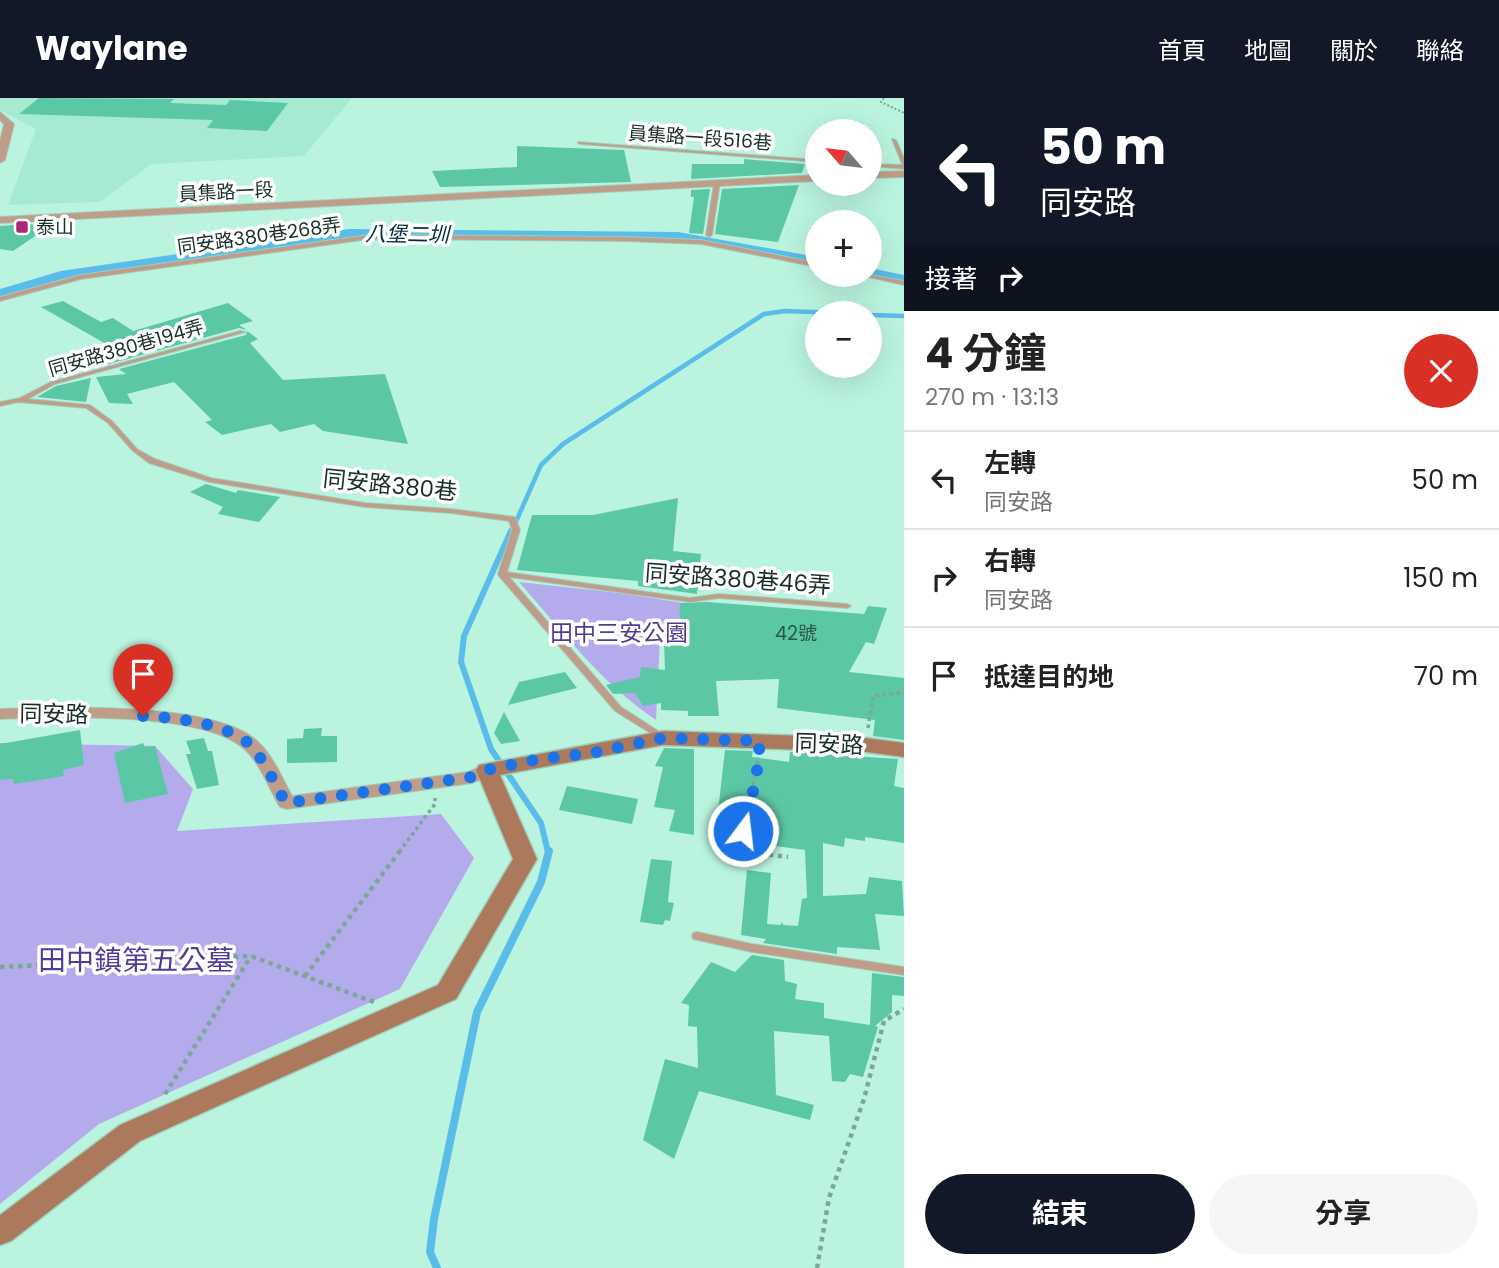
<!DOCTYPE html>
<html lang="zh-TW">
<head>
<meta charset="utf-8">
<style>
	:root { --surface:#fff; --page:#f6f6f6; --text:#222; --muted:#767676; --line:#e0e0e0; --accent:#111827 }
	body { margin:0; font-family:Poppins,"Noto Sans TC",sans-serif; background:var(--page); color:var(--text); height:100vh; display:flex; flex-direction:column; font-size:26px; white-space:nowrap }
	* { box-sizing:border-box; margin:0 }
	p { font-size:23px; color:var(--muted) }
	.icon { flex:none; width:38px; height:38px; fill:none; stroke:currentColor; stroke-width:2; stroke-linecap:round; stroke-linejoin:round }
	.map { position:relative; flex:1; overflow:hidden }
	.panel { display:flex; flex-direction:column; background:var(--surface); width:595px }
	.panel>* { flex:none }
	.top-card { background:#111827; color:#fff; overflow:hidden }
	.needle { width:46px; rotate:298deg }
	.controls { position:absolute; left:805px; top:21px; display:grid; gap:14px }
	.controls a { display:grid; place-items:center; width:77px; height:77px; border-radius:50%; background:var(--surface); box-shadow:0 7px 28px #0002; font-size:35px }
	.pin { position:absolute; display:grid; place-items:center; width:60px; height:60px; color:#fff; margin:-72px -30px; border-radius:50% 50% 50% 0; rotate:-45deg; box-shadow:0 0 7px #0007 }
	.pin .icon { rotate:45deg }
	.me { position:absolute; width:77px; margin:-38px; rotate:15deg; stroke-linejoin:round; filter:drop-shadow(0 0 5px #0008) }
	.turn { display:flex; align-items:center; gap:24px; height:147px; padding:0 21px; font-size:32px }
	.turn .icon { width:91px; height:91px; stroke-width:2.5 }
	.turn b { display:block; font-size:49px; line-height:60px }
	.then { display:flex; align-items:center; height:66px; padding:0 21px; background:#0003; gap:14px; font-size:26px }
	.round { display:grid; place-items:center; flex:none; width:74px; height:74px; border-radius:37px; background:var(--page) }
	.head { display:flex; align-items:center; justify-content:space-between; height:119px; padding:0 21px }
	h1 { font-size:42px; font-weight:700; line-height:52px }
	.cta { display:flex; gap:14px; margin-top:auto; padding:14px 21px }
	.cta a { flex:1; height:80px; border-radius:42px; background:var(--accent); color:#fff; font-size:28px; font-weight:700; line-height:80px; text-align:center }
	.cta a+a { background:var(--page); color:var(--text) }
	ul { padding:0; list-style:none }
	li { display:flex; align-items:center; gap:21px; height:98px; padding:0 21px; border-top:2px solid var(--line) }
	li div { flex:1 }
	li b { display:block; font-size:26px }
	li em { font-style:normal }
	header { display:flex; align-items:center; gap:42px; box-sizing:border-box; height:98px; padding:0 35px; background:var(--accent); color:#fff }
	header strong { font-size:33px }
	nav { display:flex; gap:38px; margin-inline-start:auto; font-size:24px }
	main { display:flex; flex:1; min-height:0 }
	.map>svg:first-child { display:block }
	.built { fill:#a7ead2 }
	.green { fill:#b4abed }
	.lines { fill:none; stroke-linecap:round; stroke-linejoin:round }
	.stream-far2 { stroke:#5abce8; stroke-width:4.5 }
	.stream-far1 { stroke:#5abce8; stroke-width:6 }
	.stream { stroke:#5abce8; stroke-width:8 }
	.canal { fill:#5abce8; fill-rule:evenodd }
	.building { fill:#5cc7a5 }
	.lane-casing { stroke:#9dd1bd; stroke-width:2 }
	.street-casing { stroke:#9dd1bd; stroke-width:2 }
	.secondary-casing { stroke:#9dd1bd; stroke-width:3 }
	.path-far2 { stroke:#7aa796; stroke-width:2; stroke-dasharray:2 2; stroke-linecap:butt }
	.path-far1 { stroke:#7aa796; stroke-width:3.5; stroke-dasharray:3.5 3.5; stroke-linecap:butt }
	.path { stroke:#7aa796; stroke-width:4.5; stroke-dasharray:4.5 4.5; stroke-linecap:butt }
	.lane { fill:#c09d8a; fill-rule:evenodd }
	.street { fill:#c09d8a; fill-rule:evenodd }
	.secondary { fill:#ac795d; fill-rule:evenodd }
	.route { stroke:#1a73e8; stroke-width:12; stroke-dasharray:0 21.6 }
	.poi-dot { fill:#ab2874; stroke:#fff; stroke-width:2.5 }
	.labels { text-anchor:middle; dominant-baseline:central; stroke-width:7; stroke-linejoin:round; paint-order:stroke }
	.far-street-label { font-size:19px; fill:#193028; stroke:#fff }
	.far-poi-label { font-size:19px; fill:#193028; stroke:#fff; text-anchor:start }
	.number-label { font-size:19px; fill:#2a5647 }
	.far-water-label { font-size:21px; font-style:italic; fill:#002e40; stroke:#fff }
	.street-label { font-size:23px; fill:#193028; stroke:#fff }
	.park-label { font-size:23px; fill:#503b95; stroke:#fff }
	.near-park-label { font-size:28px; fill:#503b95; stroke:#fff }
</style>
</head>
<body>
<header>
<strong>Waylane</strong>
<nav><a>首頁</a><a>地圖</a><a>關於</a><a>聯絡</a></nav>
</header>
<main>
<div class="map">
<svg width="904" height="1170" viewBox="0 0 904 1170">
	<rect width="100%" height="100%" fill="#baf4de"/>
	<polygon class="built" points="0,0 352,0 304,58 152,66 99,104 8,107 36,31 0,12"/>
	<g class="green">
		<path d="M519,484L629,496L706,509L708,541L660,540L656,622C602,586 562,533 519,484Z"/>
		<polygon points="0,645 155,648 193,691 177,733 441,716 474,760 400,891 99,1026 0,1106"/>
	</g>
	<g class="lines">
		<g class="stream-far2">
			<polyline points="870,217 904,218"/>
			<polyline points="511,435 541,367 563,346 764,216 785,213 840,215"/>
		</g>
		<polyline class="stream-far1" points="511,433 464,538 461,564 491,651 541,725 548,754"/>
		<polyline class="stream" points="437,1170 430,1154 434,1121 477,914 541,784 549,753"/>
		<g class="canal">
			<polygon points="349,131 678,134 817,159 817,167 678,142 349,139 63,181 0,200 0,191 61,173"/>
			<polygon points="870,170 904,177 904,185 865,177 870,177"/>
		</g>
	</g>
	<g class="building">
		<polygon points="39,0 174,1 170,5 226,7 230,2 288,5 267,33 207,30 213,22 19,16"/>
		<polygon points="517,48 624,52 631,84 440,89 432,73 517,69"/>
		<polygon points="744,61 805,66 802,75 691,81 692,66 744,66"/>
		<polygon points="799,87 778,144 715,136 722,91"/>
		<polygon points="710,91 703,136 689,135 694,99 691,99 691,92"/>
		<polygon points="28,126 50,128 13,153 0,151 0,128"/>
		<polygon points="63,203 101,224 113,220 133,233 228,205 253,223 239,227 247,232 239,230 109,266 93,256 113,250 41,209"/>
		<polygon points="247,233 258,241 250,245 283,282 385,276 408,346 323,333 314,326 280,334 271,326 222,337 205,324 212,322 174,284 127,296 133,306 109,305 96,279 126,276 119,271 246,237"/>
		<polygon points="91,280 86,304 37,299 56,288"/>
		<polygon points="206,386 236,395 238,392 280,399 259,424 218,416 223,409 190,394"/>
		<polygon points="678,400 673,453 701,456 697,496 638,488 638,483 517,472 532,417 593,417"/>
		<polygon points="707,504 864,516 868,508 887,510 874,546 866,544 849,574 904,580 904,642 873,638 875,622 777,610 779,581 716,583 719,618 688,618 688,613 661,612 661,605 643,608 635,595 613,596 606,587 640,579 641,569 665,572 664,545 679,546 680,505"/>
		<polygon points="565,574 577,590 508,607 519,584"/>
		<polygon points="504,614 520,643 501,646 494,635"/>
		<polygon points="322,630 321,638 337,638 337,664 287,665 287,641 303,640 304,631"/>
		<polygon points="80,632 84,667 63,672 64,678 14,686 13,681 0,682 0,646"/>
		<polygon points="204,640 208,653 212,653 219,687 197,691 186,656 191,656 186,643"/>
		<polygon points="143,645 145,649 155,648 168,696 125,705 114,655"/>
		<polygon points="664,650 694,651 694,737 669,733 675,712 654,709 663,669 655,668"/>
		<polygon points="725,652 753,653 752,659 789,664 790,654 898,661 894,688 904,690 904,745 865,739 865,743 845,740 844,749 823,745 823,798 866,796 869,779 902,783 904,818 875,816 880,852 837,849 837,856 763,845 766,841 741,837 747,772 771,775 767,826 780,827 783,824 783,827 798,828 802,801 807,800 805,752 715,740"/>
		<polygon points="567,688 638,701 632,726 559,712"/>
		<polygon points="651,761 672,763 668,804 674,805 670,823 665,822 663,827 640,824"/>
		<polygon points="752,857 784,862 785,883 797,886 795,901 824,905 824,920 870,927 872,875 904,879 904,898 892,897 892,914 875,928 878,929 863,979 850,976 845,984 832,983 829,938 774,933 776,997 814,1007 810,1022 699,993 674,1061 643,1042 665,961 698,970 697,929 688,928 689,907 681,905 711,864 735,874"/>
	</g>
	<g class="lines">
		<defs>
			<g id="lane">
				<polygon points="892,41 896,42 904,60 904,67 902,66"/>
				<polygon points="578,44 817,62 817,64 580,46 578,45"/>
				<polygon points="870,66 904,67 904,71 870,68"/>
				<polygon points="717,83 720,85 712,137 709,139 706,137 714,85"/>
				<polygon points="369,137 625,139 701,142 817,165 817,169 701,146 625,143 369,141 81,181 0,203 0,199 81,177"/>
				<polygon points="860,177 870,177 904,183 904,187"/>
				<polygon points="240,233 245,234 55,286 28,301 90,307 112,323 137,351 155,361 211,380 365,405 451,411 515,419 520,432 507,474 690,500 719,496 847,506 851,508 847,510 719,500 690,504 509,479 621,609 666,638 668,640 663,643 615,613 499,478 498,476 512,432 509,423 451,415 365,409 210,384 149,365 133,353 108,325 86,310 18,304 0,308 0,304 20,300 51,284"/>
				<polygon points="697,834 752,846 904,869 904,877 752,854 693,841 692,838 693,835"/>
			</g>
			<g id="street">
				<polygon points="0,14 14,26 5,62 0,65 0,43 4,26 0,22"/>
				<polygon points="904,73 904,79 870,80 870,74"/>
				<polygon points="817,77 817,83 0,125 0,119"/>
				<path d="M56,609C105,610 221,609 257,643C273,657 282,680 292,698L468,674L487,666L496,672L494,676L472,685L287,711L280,709C269,691 260,664 243,650C200,613 57,619 0,621V611Z"/>
			</g>
			<polygon id="secondary" points="663,633 866,640 904,645 904,659 866,654 663,647 500,677 537,761 456,901 140,1043 11,1143 0,1147 0,1117 120,1027 438,887 513,761 476,672 479,667"/>
		</defs>
		<use href="#lane" class="lane-casing"/>
		<use href="#street" class="street-casing"/>
		<use href="#secondary" class="secondary-casing"/>
		<polyline class="path-far2" points="884,0 881,4 904,15"/>
		<g class="path-far1">
			<polyline points="868,630 873,598 904,594"/>
			<polyline points="399,754 435,706 435,700"/>
			<polyline points="752,754 742,753 758,659"/>
		</g>
		<g class="path">
			<polyline points="742,753 788,759"/>
			<polyline points="0,869 251,858 374,904"/>
			<polyline points="305,878 400,753"/>
			<polyline points="165,996 251,858"/>
			<polyline points="817,1170 829,1100 864,1001 884,923 904,911"/>
		</g>
		<use href="#lane" class="lane"/>
		<use href="#street" class="street"/>
		<use href="#secondary" class="secondary"/>
	</g>
	<g class="lines">
		<path class="route" d="M143,618C176,620 221,624 248,645C260,654 277,690 286,705L472,679L487,672L540,661L592,655L663,640L760,643L756,682L743,733"/>
	</g>
	<rect class="poi-dot" x="15" y="122" width="14" height="14" rx="3.5"/>
	<g class="labels">
		<g class="far-street-label">
			<text transform="translate(700 40) rotate(4)">員集路一段516巷</text>
			<text transform="translate(226 94) rotate(-3)">員集路一段</text>
			<text transform="translate(259 138) rotate(-8)">同安路380巷268弄</text>
			<text transform="translate(126 250) rotate(-16)">同安路380巷194弄</text>
		</g>
		<g class="far-poi-label">
			<text x="36" y="129">泰山</text>
		</g>
		<g class="number-label">
			<text x="796" y="535">42號</text>
		</g>
		<g class="far-water-label">
			<text transform="translate(407 136) rotate(1)">八堡二圳</text>
		</g>
		<g class="street-label">
			<text transform="translate(390 387) rotate(6)">同安路380巷</text>
			<text transform="translate(738 481) rotate(4)">同安路380巷46弄</text>
			<text transform="translate(54 616) rotate(1)">同安路</text>
			<text transform="translate(829 646) rotate(2)">同安路</text>
		</g>
		<g class="park-label">
			<text x="619" y="535">田中三安公園</text>
		</g>
		<g class="near-park-label">
			<text x="136" y="862">田中鎮第五公墓</text>
		</g>
	</g>
</svg>
<div class="controls">
<a><svg class="needle" viewBox="-14 -14 28 28"><path d="M0-13l5 13h-10z" fill="#e53935"/><path d="M0 13l5-13h-10z" fill="#767676"/></svg></a>
<a>+</a>
<a>−</a>
</div>
<div class="pin" style="left:143px;top:618px;background:#d93025"><svg class="icon" aria-label="arrive" viewBox="0 0 24 24"><path d="M6 21V4h12l-3 4 3 4H6"/></svg></div>
<svg class="me" style="left:743px;top:733px" viewBox="-20 -20 40 40"><circle r="17" fill="#1a73e8" stroke="#fff" stroke-width="3"/><path d="M0-11L8 9 0 5-8 9z" fill="#fff"/></svg>
</div>
<section class="panel">
<div class="top-card">
<div class="turn"><svg class="icon" aria-label="left" viewBox="0 0 24 24"><path d="M17 20v-9H6M10 6l-5 5 5 5"/></svg><div><b>50 m</b>同安路</div></div>
<div class="then">接著<svg class="icon" aria-label="right" viewBox="0 0 24 24"><path d="M7 20v-9h11M14 6l5 5-5 5"/></svg></div>
</div>
<div class="head"><div><h1>4 分鐘</h1><p>270 m · 13:13</p></div><a class="round" style="background:#d93025;color:#fff"><svg class="icon" aria-label="close" viewBox="0 0 24 24"><path d="M6 6l12 12M18 6L6 18"/></svg></a></div>
<ul>
<li><svg class="icon" aria-label="left" viewBox="0 0 24 24"><path d="M17 20v-9H6M10 6l-5 5 5 5"/></svg><div><b>左轉</b><p>同安路</p></div><em>50 m</em></li>
<li><svg class="icon" aria-label="right" viewBox="0 0 24 24"><path d="M7 20v-9h11M14 6l5 5-5 5"/></svg><div><b>右轉</b><p>同安路</p></div><em>150 m</em></li>
<li><svg class="icon" aria-label="arrive" viewBox="0 0 24 24"><path d="M6 21V4h12l-3 4 3 4H6"/></svg><div><b>抵達目的地</b></div><em>70 m</em></li>
</ul>
<div class="cta"><a>結束</a><a>分享</a></div>
</section>
</main>
</body>
</html>
